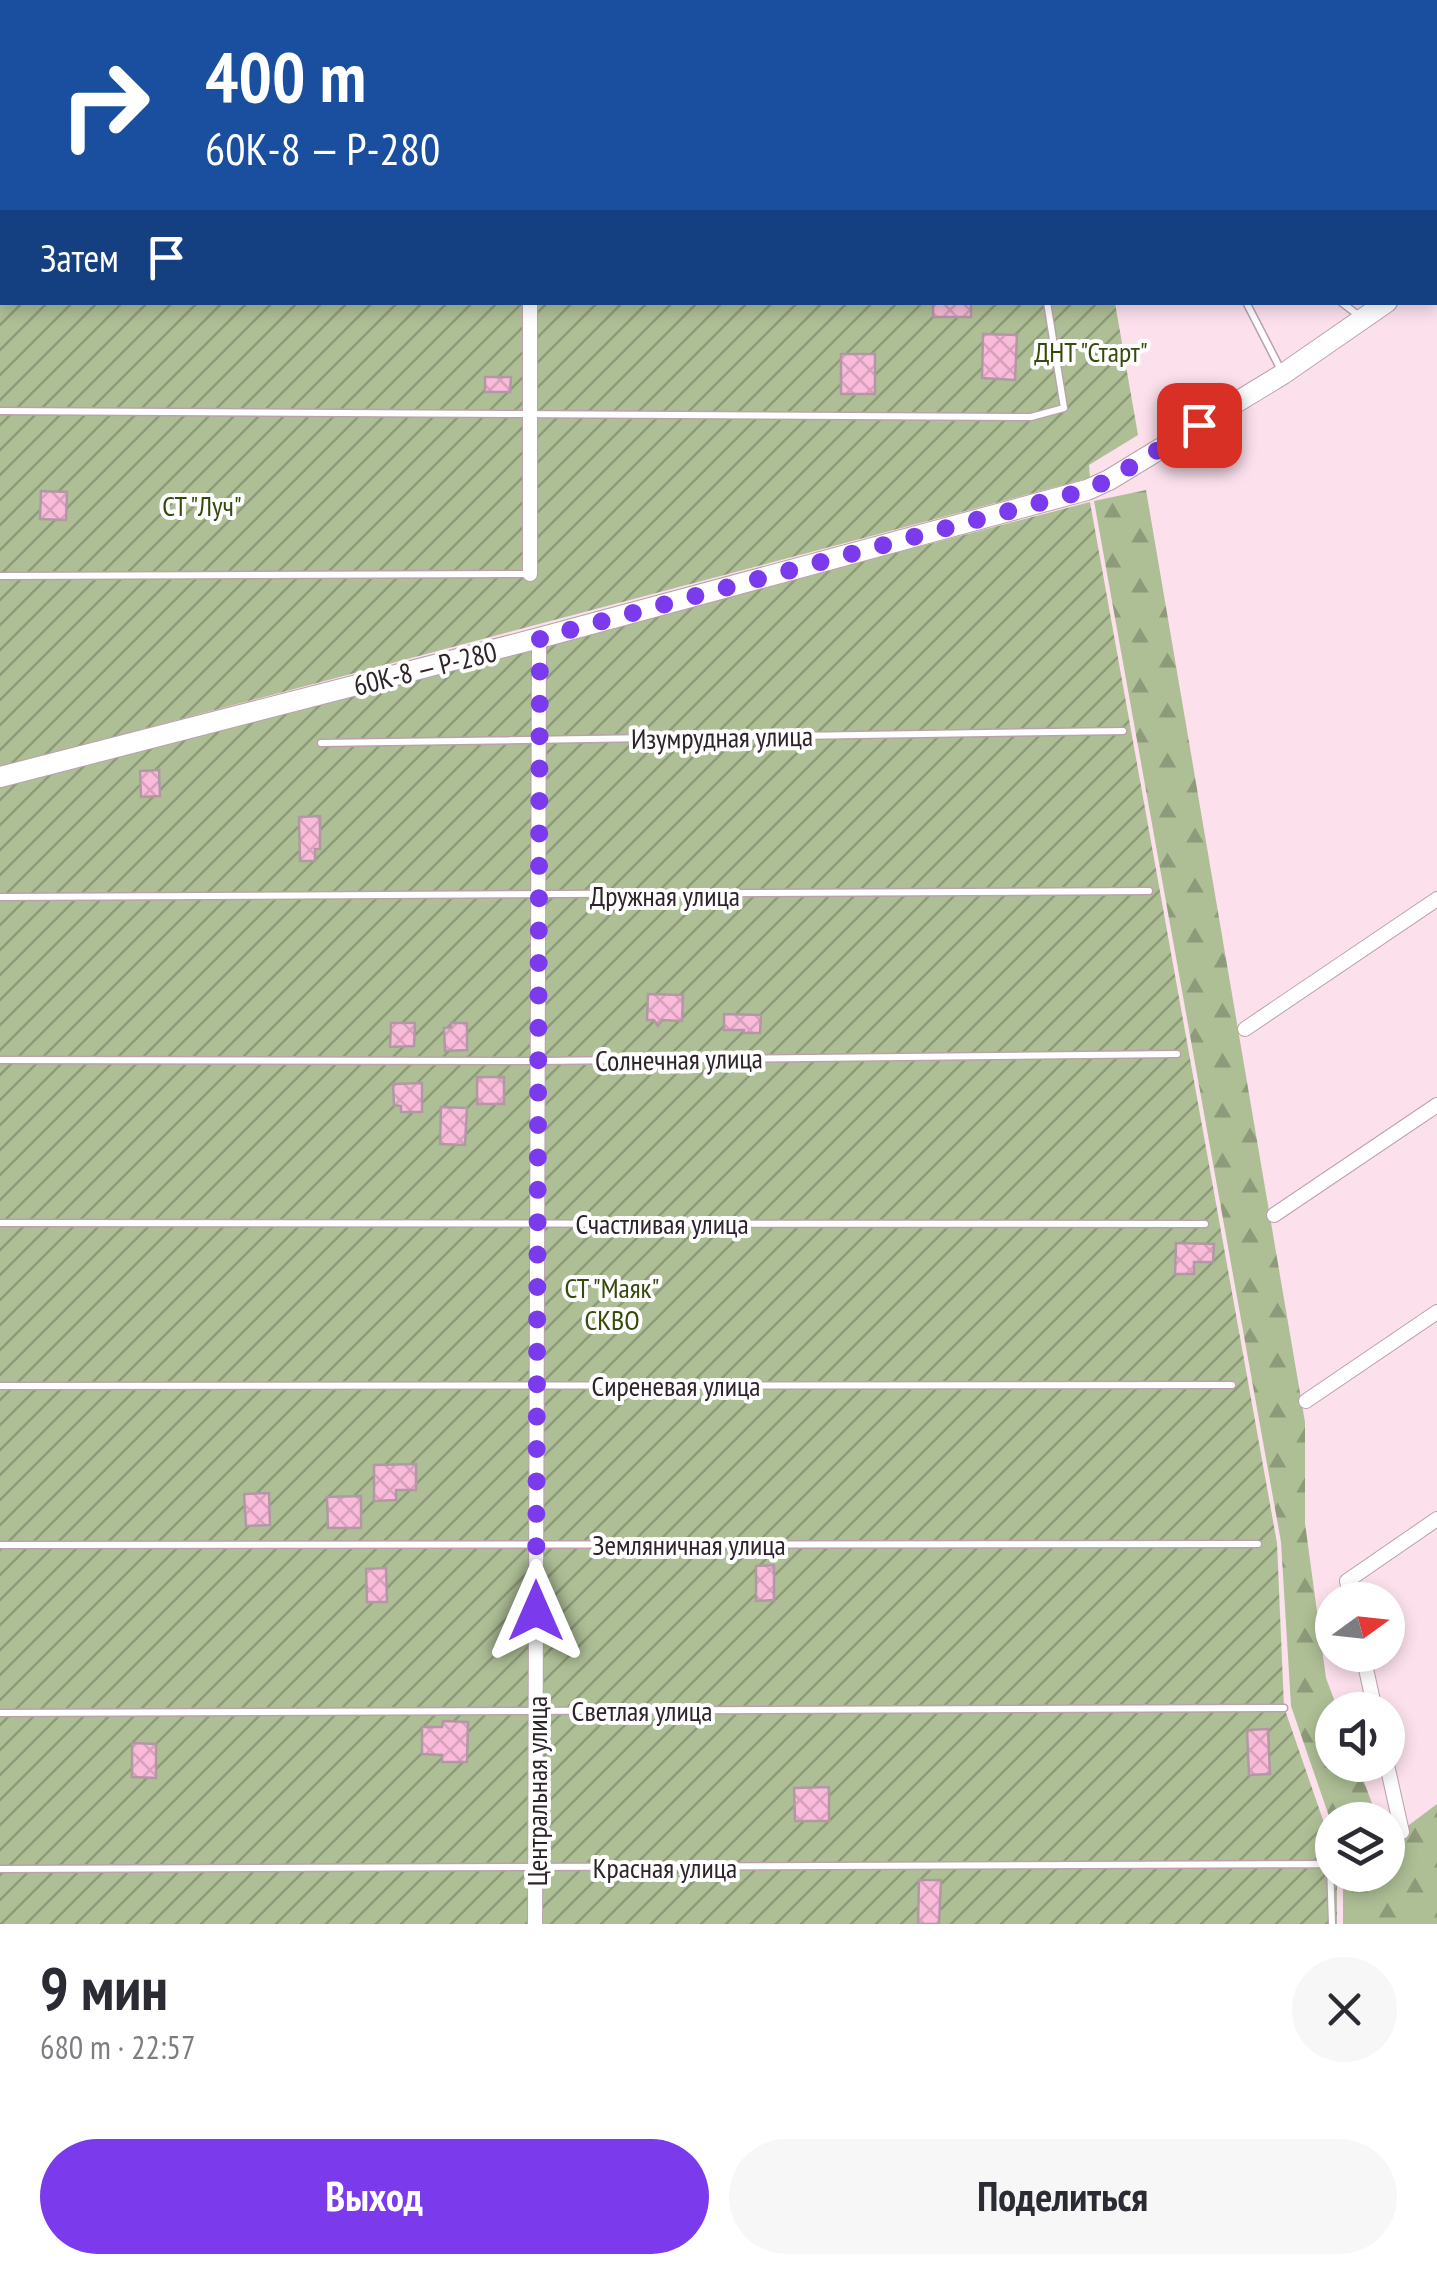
<!DOCTYPE html>
<html lang="ru">
<head>
<meta charset="utf-8">
<style>
	:root { --surface:#fff; --page:#f7f7f7; --text:#2b2b33; --muted:#7c7c81; --accent:#7c3aed }
	body { margin:0; font-family:"PT Sans Narrow",sans-serif; background:var(--page); color:var(--text); height:100vh; display:flex; flex-direction:column; font-size:38px; white-space:nowrap }
	* { box-sizing:border-box; margin:0 }
	p { font-size:32px; color:var(--muted) }
	.icon { flex:none; width:55px; height:55px; fill:none; stroke:currentColor; stroke-width:2; stroke-linecap:round; stroke-linejoin:round }
	.map { position:relative; height:1924px; overflow:hidden }
	.side { display:flex; flex-direction:column; background:var(--surface); flex:1 }
	.side>* { flex:none }
	.hud { position:absolute; left:0px; top:0px; width:1438px; height:305px; box-shadow:0 5px 15px #0003; background:#1a4fa0; color:#fff; overflow:hidden }
	.needle { width:65px; rotate:75deg }
	.fabs { position:absolute; left:1315px; top:1582px; display:grid; gap:20px }
	.fabs a { display:grid; place-items:center; width:90px; height:90px; border-radius:50%; background:var(--surface); box-shadow:0 5px 15px #0003; font-size:50px }
	.pin { position:absolute; display:grid; place-items:center; width:85px; height:85px; color:#fff; margin:-42px; border-radius:20px; box-shadow:0 5px 15px #0006 }
	.me { position:absolute; width:110px; margin:-55px; rotate:0deg; stroke-linejoin:round; filter:drop-shadow(0 0 8px #0008) }
	.turn { display:flex; align-items:center; gap:35px; height:210px; padding:0 40px; font-size:45px }
	.turn .icon { width:130px; height:130px; stroke-width:2.5 }
	.turn b { display:block; font-size:70px; line-height:85px }
	.then { display:flex; align-items:center; height:95px; padding:0 40px; background:#0003; gap:20px; font-size:38px }
	.round { display:grid; place-items:center; flex:none; width:105px; height:105px; border-radius:52px; background:var(--page) }
	.overview { display:flex; align-items:center; justify-content:space-between; height:170px; padding:0 40px }
	h1 { font-size:60px; font-weight:700; line-height:75px }
	.cta { display:flex; gap:20px; margin-top:auto; padding:20px 40px }
	.cta a { flex:1; height:115px; border-radius:60px; background:var(--accent); color:#fff; font-size:40px; font-weight:700; line-height:115px; text-align:center }
	.cta a+a { background:var(--page); color:var(--text) }
	.map>svg:first-child { display:block }
	.forest { fill:url(#forest-firs) }
	.garden { fill:url(#garden-furrows) }
	.building { fill:url(#building-cross-hatch); stroke:#b298a4; stroke-width:2.5 }
	.lines { fill:none; stroke-linecap:round; stroke-linejoin:round }
	.lane-casing { stroke:#baa1ad; stroke-width:9 }
	.street-casing { stroke:#baa1ad; stroke-width:16 }
	.secondary-casing { stroke:#baa1ad; stroke-width:22 }
	.lane { stroke:#fff; stroke-width:6 }
	.street { stroke:#fff; stroke-width:14 }
	.secondary { stroke:#fff; stroke-width:20 }
	.route { stroke:#7c3aed; stroke-width:18; stroke-dasharray:0 32.4 }
	.labels { text-anchor:middle; dominant-baseline:central; stroke-width:8; stroke-linejoin:round; paint-order:stroke }
	.park-label { font-size:28px; fill:#374a0b; stroke:#fff }
	.street-label { font-size:28px; fill:#2d2328; stroke:#fff }
</style>
</head>
<body>
<div class="map">
<svg width="1437" height="1924" viewBox="0 0 1437 1924">
	<defs>
		<pattern id="forest-firs" width="22" height="20" patternUnits="userSpaceOnUse" patternTransform="scale(2.5)"><rect width="22" height="20" fill="#aebf96"/><path d="M5 1l3.5 6h-7zM16 11l3.5 6h-7z" fill="#8e9b7a"/></pattern>
		<pattern id="garden-furrows" width="10" height="10" patternUnits="userSpaceOnUse" patternTransform="scale(2.5)"><rect width="10" height="10" fill="#aebf96"/><path d="M-1 1l2-2M0 10L10 0M9 11l2-2" fill="none" stroke="#8e9b7a"/></pattern>
		<pattern id="building-cross-hatch" width="8" height="8" patternUnits="userSpaceOnUse" patternTransform="scale(2.5)"><rect width="8" height="8" fill="#f9bbd9"/><path d="M0 0l8 8M0 8l8-8" fill="none" stroke="#d6a0ba"/></pattern>
	</defs>
	<rect width="100%" height="100%" fill="#fce1ed"/>
	<g class="forest">
		<polygon points="1146,490 1305,1422 1305,1523 1326,1678 1338,1710 1332,1710 1332,1765 1358,1765 1378,1820 1332,1820 1332,1825 1291,1706 1281,1542 1094,501"/>
		<polygon points="1437,1804 1437,1924 1343,1924 1343,1875 1388,1875 1388,1825 1401,1831"/>
	</g>
	<g class="garden">
		<polygon points="0,0 1064,0 1064,2 2,2 2,302 1115,303 1138,435 1089,465 1090,478 0,767"/>
		<polygon points="1090,502 1277,1543 1284,1707 1332,1846 1332,1875 1337,1875 1337,1924 0,1924 0,787"/>
	</g>
	<g class="building">
		<rect x="933" y="302" width="38" height="15"/>
		<polygon points="983,334 1017,335 1015,380 982,378"/>
		<rect x="841" y="354" width="34" height="40"/>
		<polygon points="485,377 511,377 510,392 485,392"/>
		<polygon points="41,491 67,492 66,520 40,519"/>
		<polygon points="159,770 160,796 141,797 140,771"/>
		<polygon points="320,816 320,849 315,849 315,861 300,861 299,817"/>
		<polygon points="648,994 683,995 682,1021 662,1020 658,1026 654,1020 647,1020"/>
		<polygon points="724,1014 761,1015 760,1033 744,1033 744,1030 724,1030"/>
		<polygon points="391,1023 415,1023 414,1046 390,1047"/>
		<polygon points="451,1023 467,1023 467,1050 445,1051 444,1028 451,1027"/>
		<rect x="477" y="1077" width="27" height="27"/>
		<polygon points="422,1083 422,1112 401,1112 401,1106 394,1105 393,1084"/>
		<polygon points="441,1107 467,1108 465,1145 440,1144"/>
		<polygon points="1176,1243 1214,1244 1213,1262 1194,1262 1194,1274 1175,1274"/>
		<polygon points="416,1464 416,1490 396,1490 396,1500 374,1501 374,1465"/>
		<polygon points="269,1493 270,1525 246,1526 244,1494"/>
		<polygon points="361,1496 361,1528 328,1528 327,1497"/>
		<polygon points="774,1565 774,1600 756,1601 756,1566"/>
		<polygon points="386,1568 387,1602 367,1602 366,1569"/>
		<polygon points="443,1721 468,1722 467,1762 442,1762 442,1755 422,1754 422,1727 442,1727"/>
		<polygon points="1268,1729 1270,1774 1249,1775 1247,1730"/>
		<polygon points="132,1743 156,1744 156,1778 132,1777"/>
		<polygon points="829,1787 829,1821 795,1821 794,1788"/>
		<polygon points="919,1880 941,1880 939,1924 918,1924"/>
	</g>
	<g class="lines">
		<defs>
			<g id="lane">
				<polyline points="997,0 997,2"/>
				<polyline points="0,88 2,88"/>
				<polyline points="0,250 2,250"/>
				<polyline points="1246,302 1282,372"/>
				<polyline points="1341,302 1358,315"/>
				<polyline points="0,411 1031,417 1064,408 1047,302"/>
				<polyline points="0,576 528,574"/>
				<polyline points="321,743 1123,731"/>
				<polyline points="0,897 1149,891"/>
				<polyline points="0,1060 538,1061 1177,1054"/>
				<polyline points="0,1223 1205,1224"/>
				<polyline points="0,1386 1232,1385"/>
				<polyline points="0,1545 1258,1544"/>
				<polyline points="0,1713 1284,1708"/>
				<polyline points="0,1869 1330,1864 1332,1924"/>
			</g>
			<g id="street">
				<polyline points="533,2 533,0"/>
				<polyline points="530,574 530,302"/>
				<polyline points="1245,1029 1437,899"/>
				<polyline points="1274,1215 1437,1105"/>
				<polyline points="1306,1401 1437,1312"/>
				<polyline points="1351,1600 1347,1581 1437,1519"/>
				<polyline points="1363,1655 1375,1710"/>
				<polyline points="1387,1765 1402,1832"/>
				<polyline points="535,1924 539,638"/>
			</g>
			<g id="secondary">
				<polyline points="1435,268 1437,267"/>
				<polyline points="0,777 539,638 1087,490 1109,480 1283,374 1387,302"/>
			</g>
		</defs>
		<use href="#lane" class="lane-casing"/>
		<use href="#street" class="street-casing"/>
		<use href="#secondary" class="secondary-casing"/>
		<use href="#lane" class="lane"/>
		<use href="#street" class="street"/>
		<use href="#secondary" class="secondary"/>
	</g>
	<g class="lines">
		<polyline class="route" points="536,1611 540,638 1087,490 1109,480 1199,425"/>
	</g>
	<g class="labels">
		<g class="park-label">
			<text x="1091" y="351">ДНТ "Старт"</text>
			<text x="202" y="505">СТ "Луч"</text>
			<text x="612" y="1287">СТ "Маяк"<tspan x="612" dy="32">СКВО</tspan></text>
		</g>
		<g class="street-label">
			<text transform="translate(425 668) rotate(-14)">60К-8 — Р-280</text>
			<text transform="translate(722 737) rotate(-1)">Изумрудная улица</text>
			<text x="665" y="895">Дружная улица</text>
			<text transform="translate(679 1059) rotate(-1)">Солнечная улица</text>
			<text x="662" y="1223">Счастливая улица</text>
			<text x="676" y="1385">Сиреневая улица</text>
			<text x="689" y="1544">Земляничная улица</text>
			<text x="642" y="1710">Светлая улица</text>
			<text transform="translate(536 1791) rotate(-90)">Центральная улица</text>
			<text x="665" y="1867">Красная улица</text>
		</g>
	</g>
</svg>
<div class="fabs">
<a><svg class="needle" viewBox="-14 -14 28 28"><path d="M0-13l5 13h-10z" fill="#e53935"/><path d="M0 13l5-13h-10z" fill="#7c7c81"/></svg></a>
<a><svg class="icon" aria-label="sound" viewBox="0 0 24 24"><path d="M4 9h4l5-4v14l-5-4H4zM17 9q2 3 0 6"/></svg></a>
<a><svg class="icon" aria-label="layers" viewBox="0 0 24 24"><path d="M12 4l9 5-9 5-9-5zM3 14l9 5 9-5"/></svg></a>
</div>
<div class="pin" style="left:1199px;top:425px;background:#d93025"><svg class="icon" aria-label="arrive" viewBox="0 0 24 24"><path d="M6 21V4h12l-3 4 3 4H6"/></svg></div>
<svg class="me" style="left:536px;top:1611px" viewBox="-20 -20 40 40"><path d="M0-17L14 15 0 8-14 15z" fill="#7c3aed" stroke="#fff" stroke-width="4"/></svg>
<div class="hud">
<div class="turn"><svg class="icon" aria-label="right" viewBox="0 0 24 24"><path d="M7 20v-9h11M14 6l5 5-5 5"/></svg><div><b>400 m</b>60К-8 — Р-280</div></div>
<div class="then">Затем<svg class="icon" aria-label="arrive" viewBox="0 0 24 24"><path d="M6 21V4h12l-3 4 3 4H6"/></svg></div>
</div>
</div>
<section class="side">
<div class="overview"><div><h1>9 мин</h1><p>680 m · 22:57</p></div><a class="round"><svg class="icon" aria-label="close" viewBox="0 0 24 24"><path d="M6 6l12 12M18 6L6 18"/></svg></a></div>
<div class="cta"><a>Выход</a><a>Поделиться</a></div>
</section>
</body>
</html>
